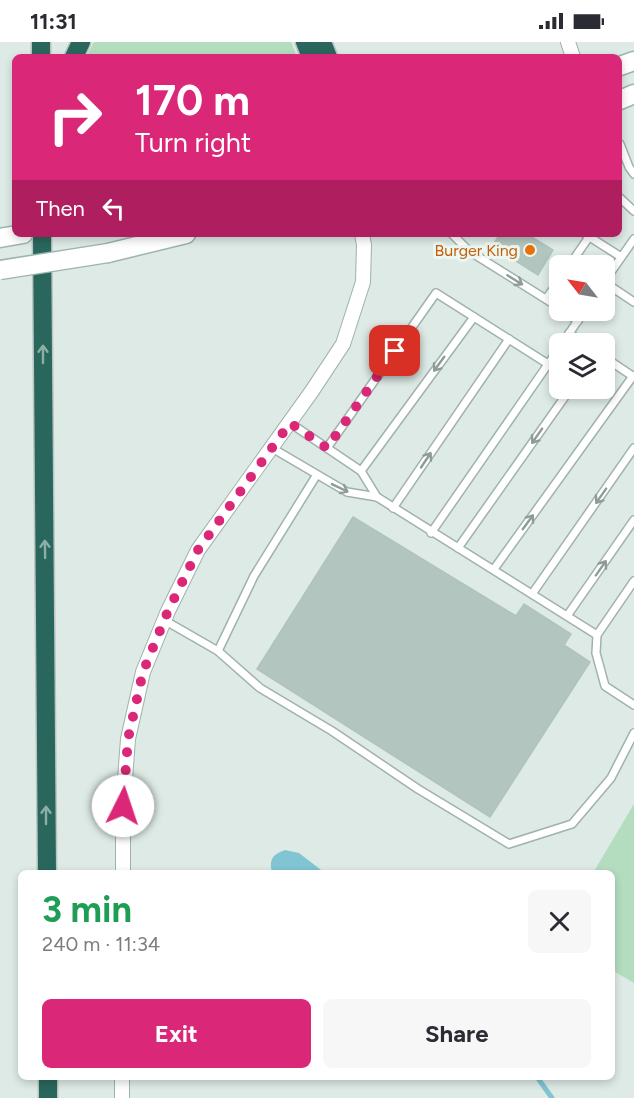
<!DOCTYPE html>
<html lang="en">
<head>
<meta charset="utf-8">
<style>
	:root { --surface:#fff; --page:#f7f7f7; --text:#2b2b33; --muted:#7c7c81; --accent:#db2777 }
	body { margin:0; font-family:Figtree,sans-serif; background:var(--page); color:var(--text); height:100vh; display:flex; flex-direction:column; font-size:22px; white-space:nowrap }
	* { box-sizing:border-box; margin:0 }
	p { font-size:20px; color:var(--muted) }
	.icon { flex:none; width:33px; height:33px; fill:none; stroke:currentColor; stroke-width:2; stroke-linecap:round; stroke-linejoin:round }
	.map { position:relative; flex:1; overflow:hidden }
	.drawer { position:absolute; left:18px; top:828px; width:597px; height:210px; display:flex; flex-direction:column; background:var(--surface); border-radius:9px; box-shadow:0 3px 9px #0003 }
	.drawer>* { flex:none }
	.banner { position:absolute; left:12px; top:12px; width:610px; height:183px; border-radius:9px; box-shadow:0 3px 9px #0003; background:#db2777; color:#fff; overflow:hidden }
	.needle { width:39px; rotate:301deg }
	.controls { position:absolute; left:549px; top:213px; display:grid; gap:12px }
	.controls a { display:grid; place-items:center; width:66px; height:66px; border-radius:9px; background:var(--surface); box-shadow:0 3px 9px #0003; font-size:30px }
	.pin { position:absolute; display:grid; place-items:center; width:51px; height:51px; color:#fff; margin:-26px; border-radius:12px; box-shadow:0 3px 9px #0006 }
	.me { position:absolute; width:66px; margin:-33px; rotate:4deg; stroke-linejoin:round; filter:drop-shadow(0 0 4px #0008) }
	.turn { display:flex; align-items:center; gap:21px; height:126px; padding:0 24px; font-size:27px }
	.turn .icon { width:78px; height:78px; stroke-width:2.5 }
	.turn b { display:block; font-size:42px; line-height:51px }
	.then { display:flex; align-items:center; height:57px; padding:0 24px; background:#0003; gap:12px; font-size:22px }
	.round { display:grid; place-items:center; flex:none; width:63px; height:63px; border-radius:9px; background:var(--page) }
	.summary { display:flex; align-items:center; justify-content:space-between; height:102px; padding:0 24px }
	h1 { font-size:36px; font-weight:700; line-height:45px; color:#1e9e55 }
	.button { display:flex; gap:12px; margin-top:auto; padding:12px 24px }
	.button a { flex:1; height:69px; border-radius:9px; background:var(--accent); color:#fff; font-size:24px; font-weight:700; line-height:69px; text-align:center }
	.button a+a { background:var(--page); color:var(--text) }
	.status { display:flex; justify-content:space-between; align-items:center; height:42px; padding:0 30px; background:var(--surface); direction:ltr }
	.status svg { height:16px; fill:currentColor }
	.map>svg:first-child { display:block }
	.green { fill:#b4ddc0 }
	.water { fill:#81c4d3 }
	.lines { fill:none; stroke-linecap:round; stroke-linejoin:round }
	.stream { stroke:#81c4d3; stroke-width:5 }
	.building { fill:#b2c5be; stroke:#afc4bc; stroke-width:1.5 }
	.lane-casing { stroke:#a0b2ac; stroke-width:10 }
	.street-casing { stroke:#a0b2ac; stroke-width:16 }
	.secondary-casing { stroke:#9cb6ad; stroke-width:21 }
	.highway-casing { stroke:#bcc4c2; stroke-width:21 }
	.lane { stroke:#fff; stroke-width:7 }
	.street { stroke:#fff; stroke-width:14 }
	.secondary { stroke:#fff; stroke-width:18 }
	.highway { stroke:#29675c; stroke-width:18 }
	.secondary-bridge-casing { stroke:#9cb6ad; stroke-width:21; stroke-linecap:butt }
	.secondary-bridge { stroke:#fff; stroke-width:18 }
	.oneway { stroke:#8e9c99 }
	.oneway2 { stroke:#8bafa7 }
	.route { stroke:#db2777; stroke-width:10; stroke-dasharray:0 18 }
	.food-dot { fill:#e8710a; stroke:#edf7f2; stroke-width:2 }
	.labels { text-anchor:middle; dominant-baseline:central; stroke-width:6; stroke-linejoin:round; paint-order:stroke }
	.food-label { font-size:16px; fill:#c56008; stroke:#edf7f2; text-anchor:end }
</style>
</head>
<body>
<div class="status"><b>11:31</b><svg viewBox="0 0 49 12"><path d="M0 12V9h3v3zM5 12V6h3v6zM10 12V3h3v9zM15 12V0h3v12zM26 1h20v11H26zM47 4h2v5h-2z"/></svg></div>
<div class="map">
<svg width="634" height="1056" viewBox="0 0 634 1056">
	<rect width="100%" height="100%" fill="#ddeae5"/>
	<g class="green">
		<polygon points="94,0 291,0 297,15 86,15"/>
		<polygon points="634,762 634,941 612,928 612,831 593,831"/>
	</g>
	<path class="water" d="M285,808L299,811L325,831H272C269,817 272,813 285,808Z"/>
	<g class="lines">
		<polyline class="stream" points="537,1035 552,1056"/>
	</g>
	<g class="building">
		<polygon points="500,192 527,192 553,208 538,233 492,204"/>
		<polygon points="353,475 516,574 524,562 571,592 564,603 590,620 490,775 257,627"/>
	</g>
	<g class="lines">
		<defs>
			<g id="lane">
				<polyline points="620,102 629,125 634,132"/>
				<polyline points="620,156 634,169"/>
				<polyline points="452,192 469,209 560,266"/>
				<polyline points="585,192 621,215"/>
				<polyline points="569,224 589,195"/>
				<polyline points="604,240 634,197"/>
				<polyline points="604,240 634,260"/>
				<polyline points="546,257 560,237"/>
				<polyline points="562,268 578,279"/>
				<polyline points="569,291 584,302"/>
				<polyline points="562,302 585,268"/>
				<polyline points="604,315 634,335"/>
				<polyline points="290,381 361,429 377,455"/>
				<polyline points="272,406 347,450 377,455 597,593"/>
				<polyline points="327,406 436,251 548,322"/>
				<polyline points="361,429 474,275"/>
				<polyline points="393,466 509,297"/>
				<polyline points="431,491 560,305"/>
				<polyline points="458,506 571,346"/>
				<polyline points="494,527 633,334"/>
				<polyline points="634,539 597,593 596,611 605,644 634,663"/>
				<polyline points="532,552 634,406"/>
				<polyline points="567,574 634,478"/>
				<polyline points="164,578 218,609 254,534 316,434"/>
				<polyline points="218,609 260,646 332,689 418,747 509,802 572,782 611,736 634,691"/>
			</g>
			<g id="street">
				<polyline points="568,0 573,15"/>
				<polyline points="123,831 123,764 128,697 143,630 168,569 198,508 312,349 343,302 363,240 364,203 362,192"/>
				<polyline points="122,1056 122,1035"/>
			</g>
			<g id="secondary">
				<polyline points="620,24 634,19"/>
				<polyline points="620,58 634,52"/>
				<polyline points="0,196 23,192"/>
				<polyline points="108,211 186,192"/>
			</g>
			<g id="highway">
				<polyline points="41,0 41,15"/>
				<polyline points="305,0 311,15"/>
				<polyline points="322,0 328,15"/>
				<polyline points="74,15 81,0"/>
				<polyline points="42,192 47,831"/>
				<polyline points="48,1035 48,1056"/>
			</g>
		</defs>
		<use href="#lane" class="lane-casing"/>
		<use href="#street" class="street-casing"/>
		<use href="#secondary" class="secondary-casing"/>
		<use href="#highway" class="highway-casing"/>
		<use href="#lane" class="lane"/>
		<use href="#street" class="street"/>
		<use href="#secondary" class="secondary"/>
		<use href="#highway" class="highway"/>
		<defs>
			<polyline id="secondary-bridge" points="0,228 108,211"/>
		</defs>
		<use href="#secondary-bridge" class="secondary-bridge-casing"/>
		<use href="#secondary-bridge" class="secondary-bridge"/>
	</g>
	<defs><path id="oneway-shaft" d="M-6 0H5M1.5-3L5.5 0L1.5 3" fill="none" stroke-width="1.6" stroke-linecap="round" stroke-linejoin="round" transform="scale(1.5)"/></defs>
	<g class="oneway">
		<use href="#oneway-shaft" transform="translate(515 238) rotate(32)"/>
		<use href="#oneway-shaft" transform="translate(439 322) rotate(126)"/>
		<use href="#oneway-shaft" transform="translate(537 394) rotate(125)"/>
		<use href="#oneway-shaft" transform="translate(426 418) rotate(-56)"/>
		<use href="#oneway-shaft" transform="translate(340 446) rotate(26)"/>
		<use href="#oneway-shaft" transform="translate(601 454) rotate(125)"/>
		<use href="#oneway-shaft" transform="translate(528 480) rotate(-54)"/>
		<use href="#oneway-shaft" transform="translate(601 526) rotate(-55)"/>
	</g>
	<g class="oneway2">
		<use href="#oneway-shaft" transform="translate(43 312) rotate(-90)"/>
		<use href="#oneway-shaft" transform="translate(45 507) rotate(-91)"/>
		<use href="#oneway-shaft" transform="translate(46 773) rotate(-90)"/>
	</g>
	<g class="lines">
		<polyline class="route" points="123,764 128,697 143,630 168,569 198,508 290,381 327,406 395,309"/>
	</g>
	<circle class="food-dot" cx="530" cy="208" r="6"/>
	<g class="labels">
		<g class="food-label">
			<text x="518" y="208">Burger King</text>
		</g>
	</g>
</svg>
<div class="controls">
<a><svg class="needle" viewBox="-14 -14 28 28"><path d="M0-13l5 13h-10z" fill="#e53935"/><path d="M0 13l5-13h-10z" fill="#7c7c81"/></svg></a>
<a><svg class="icon" aria-label="layers" viewBox="0 0 24 24"><path d="M12 4l9 5-9 5-9-5zM3 14l9 5 9-5"/></svg></a>
</div>
<div class="pin" style="left:395px;top:309px;background:#d93025"><svg class="icon" aria-label="arrive" viewBox="0 0 24 24"><path d="M6 21V4h12l-3 4 3 4H6"/></svg></div>
<svg class="me" style="left:123px;top:764px" viewBox="-20 -20 40 40"><circle r="19" fill="#fff"/><path d="M0-13L10 11 0 6-10 11z" fill="#db2777"/></svg>
<div class="banner">
<div class="turn"><svg class="icon" aria-label="right" viewBox="0 0 24 24"><path d="M7 20v-9h11M14 6l5 5-5 5"/></svg><div><b>170 m</b>Turn right</div></div>
<div class="then">Then<svg class="icon" aria-label="left" viewBox="0 0 24 24"><path d="M17 20v-9H6M10 6l-5 5 5 5"/></svg></div>
</div>
<section class="drawer">
<div class="summary"><div><h1>3 min</h1><p>240 m · 11:34</p></div><a class="round"><svg class="icon" aria-label="close" viewBox="0 0 24 24"><path d="M6 6l12 12M18 6L6 18"/></svg></a></div>
<div class="button"><a>Exit</a><a>Share</a></div>
</section>
</div>
</body>
</html>
